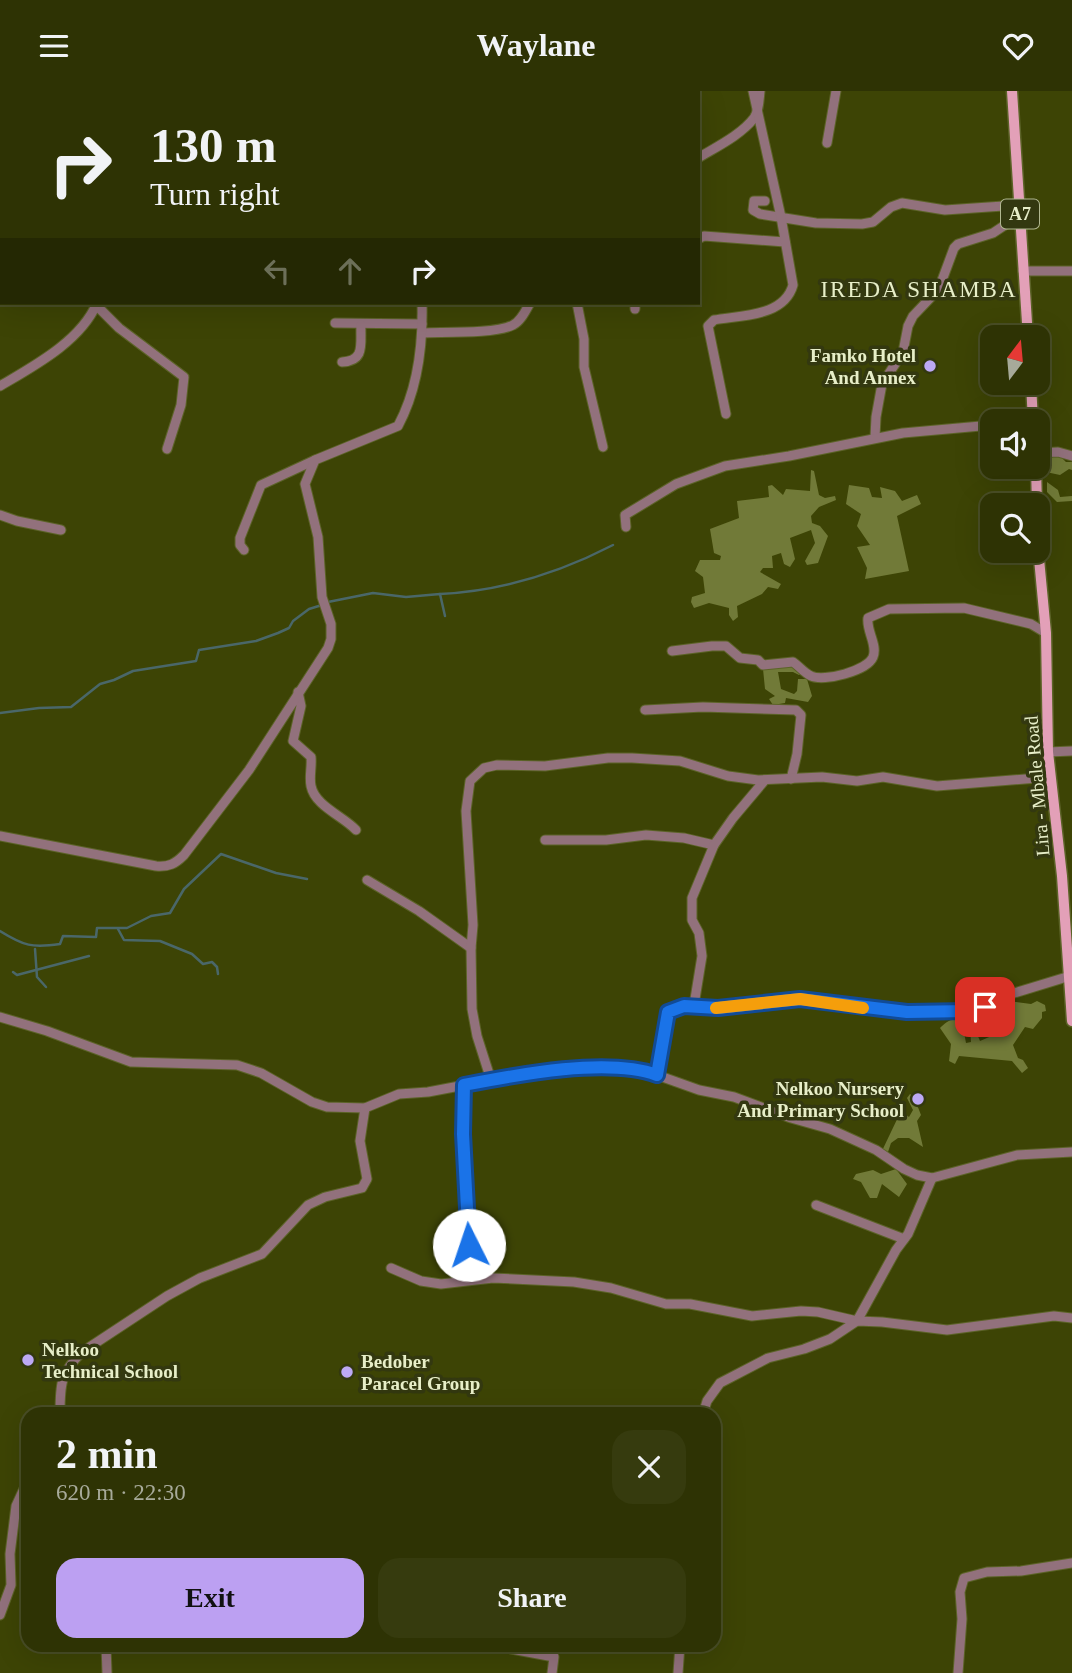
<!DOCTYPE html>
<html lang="en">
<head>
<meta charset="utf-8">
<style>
	:root { --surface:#2e3304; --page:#363b0e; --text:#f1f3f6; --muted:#a7aa9a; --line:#494e26; --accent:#bca0f2 }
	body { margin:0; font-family:Georgia,serif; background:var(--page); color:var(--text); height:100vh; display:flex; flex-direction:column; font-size:26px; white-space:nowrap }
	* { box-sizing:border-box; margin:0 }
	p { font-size:23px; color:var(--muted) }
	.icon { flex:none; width:38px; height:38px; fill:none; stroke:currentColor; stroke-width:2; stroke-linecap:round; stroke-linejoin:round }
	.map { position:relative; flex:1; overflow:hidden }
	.panel { position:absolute; left:21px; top:1316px; width:700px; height:245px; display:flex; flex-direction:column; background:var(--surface); border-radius:21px; box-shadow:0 7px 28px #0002,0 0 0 2px var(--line) }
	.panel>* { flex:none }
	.top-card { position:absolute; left:0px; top:0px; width:700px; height:214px; box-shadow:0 7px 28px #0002,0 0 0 2px var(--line); background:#2e3304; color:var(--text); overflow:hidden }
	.needle { width:46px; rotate:16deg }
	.controls { position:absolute; left:980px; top:234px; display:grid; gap:14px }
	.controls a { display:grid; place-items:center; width:70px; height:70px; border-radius:14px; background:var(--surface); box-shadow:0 7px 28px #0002,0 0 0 2px var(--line); font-size:35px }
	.pin { position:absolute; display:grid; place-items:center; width:60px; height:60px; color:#fff; margin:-30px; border-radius:14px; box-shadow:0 4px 10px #0006 }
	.me { position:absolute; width:77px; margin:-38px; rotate:356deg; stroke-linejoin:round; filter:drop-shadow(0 0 5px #0008) }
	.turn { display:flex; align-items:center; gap:24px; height:147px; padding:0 35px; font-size:32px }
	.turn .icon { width:91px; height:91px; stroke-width:2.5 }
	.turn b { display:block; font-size:49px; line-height:60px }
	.lanes { display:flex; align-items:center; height:66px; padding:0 35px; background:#0003; justify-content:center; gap:35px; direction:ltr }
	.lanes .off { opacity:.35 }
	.round { display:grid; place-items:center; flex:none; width:74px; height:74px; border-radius:21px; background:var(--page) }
	.overview { display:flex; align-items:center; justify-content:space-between; height:119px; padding:0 35px }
	h1 { font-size:42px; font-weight:600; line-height:52px }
	.button { display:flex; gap:14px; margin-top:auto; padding:14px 35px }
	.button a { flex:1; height:80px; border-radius:21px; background:var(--accent); color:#111; font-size:28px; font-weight:600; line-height:80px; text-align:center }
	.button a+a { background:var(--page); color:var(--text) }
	header { display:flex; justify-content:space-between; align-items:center; height:91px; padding:0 35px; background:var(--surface); font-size:32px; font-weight:600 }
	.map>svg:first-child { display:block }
	.forest { fill:#717a38 }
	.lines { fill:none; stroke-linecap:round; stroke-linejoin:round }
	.stream { stroke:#4a6769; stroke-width:2.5 }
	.minor-casing { stroke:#5c6328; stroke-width:11 }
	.major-casing { stroke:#5c6328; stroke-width:13 }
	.minor { stroke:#92717c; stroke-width:9 }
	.major { stroke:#e3a0b8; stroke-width:10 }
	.route-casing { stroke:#114b97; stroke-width:18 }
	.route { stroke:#1a73e8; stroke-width:12 }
	.slow { stroke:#f59e0b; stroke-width:12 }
	.poi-dot { fill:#bda9f5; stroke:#333810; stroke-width:2.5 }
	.labels { text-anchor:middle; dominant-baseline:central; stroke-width:7; stroke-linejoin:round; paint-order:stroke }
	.shield { fill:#333810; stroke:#b1b791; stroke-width:2 }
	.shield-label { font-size:18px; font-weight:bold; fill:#e7eec8 }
	.poi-label { font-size:19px; font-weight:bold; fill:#e7eec8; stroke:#333810; text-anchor:end }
	.street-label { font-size:19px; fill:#e7eec8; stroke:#333810 }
	.quarter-label { font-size:23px; letter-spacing:2px; fill:#e7eec8; stroke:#333810 }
</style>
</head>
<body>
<header><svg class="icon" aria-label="menu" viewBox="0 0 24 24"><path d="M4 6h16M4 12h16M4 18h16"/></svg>Waylane<svg class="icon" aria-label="heart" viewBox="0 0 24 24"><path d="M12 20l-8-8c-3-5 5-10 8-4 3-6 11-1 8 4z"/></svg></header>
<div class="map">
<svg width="1072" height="1582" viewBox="0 0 1072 1582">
	<rect width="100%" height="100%" fill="#3d4405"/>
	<g class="forest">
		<polygon points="1054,364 1059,364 1066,371 1072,371 1072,379 1069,378 1060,384 1046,381 1046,375"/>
		<polygon points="811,379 814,380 819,404 825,407 835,405 836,409 819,416 811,425 812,432 820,435 828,445 818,472 807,474 805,470 815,452 811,439 790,447 795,468 790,476 784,473 781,462 772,465 773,477 763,477 760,481 781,493 778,498 768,496 762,503 737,515 738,526 733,530 729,524 729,517 709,512 694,517 691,511 692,506 705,502 703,486 695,480 700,469 720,469 721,465 714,462 710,438 739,427 737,410 769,406 768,395 772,394 783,404 786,398 810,400"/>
		<polygon points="1047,391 1058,399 1060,406 1072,405 1072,410 1057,411 1047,401"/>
		<polygon points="849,394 869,397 872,406 882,407 880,396 895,400 902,410 917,404 921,413 897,425 909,480 865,488 867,477 857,456 870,454 857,435 861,423 846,413"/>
		<polygon points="794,574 802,582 799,584 793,581 778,581 781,598 794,603 797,600 798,588 807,588 812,605 808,611 786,607 785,612 773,614 769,608 775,605 765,598 763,578"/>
		<path d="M1008,910L1031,913L1037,910L1045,914L1046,920L1042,921V927L1033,938L1025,936L1013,954L1018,967L1023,969L1028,977L1022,982L1012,970L959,965L955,973L949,970L951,953L940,937C947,930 953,926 962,931L966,952L971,951L970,935L974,936L980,950L996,943L994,918Z"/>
		<polygon points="910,1003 914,1006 921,1024 917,1030 923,1056 909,1047 898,1047 891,1052 888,1061 895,1066 886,1069 880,1064 901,1020 909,1026 913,1019 907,1007"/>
		<polygon points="896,1078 907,1093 899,1106 882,1093 877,1107 870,1107 861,1091 853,1088 856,1083 873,1079 881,1083"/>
	</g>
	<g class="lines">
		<g class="stream">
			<path d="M440,503C501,500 559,482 613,454"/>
			<polyline points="328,511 373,502 406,506 440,503 445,525"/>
			<polyline points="0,622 39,617 71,616 100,593 114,589 133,580 196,570 199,559 256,550 278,542 289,537 293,530 309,518 322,514"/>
			<polyline points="118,838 124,849 160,850 192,863 203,873 212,871 217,876 218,883"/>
			<path d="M0,840C24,855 32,857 60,853L63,845L96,846L97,837H127L151,825L170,822L184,798L221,763L276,782L307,788"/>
			<polyline points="35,858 37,886 46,896"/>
			<polyline points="13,881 17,884 89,865"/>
		</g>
		<defs>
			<g id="minor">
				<polyline points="205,0 205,2"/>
				<polyline points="402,0 404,2"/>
				<polyline points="587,0 587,2"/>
				<polyline points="72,2 73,0"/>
				<polyline points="369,2 370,0"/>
				<polyline points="0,14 2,14"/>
				<polyline points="827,52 836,0"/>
				<path d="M698,67C716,56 741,44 754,27C759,20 759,9 760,0"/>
				<polyline points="765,110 754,110 753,119 760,123 816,132 862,133 873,131 891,116 902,112 945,119 1019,114"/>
				<polyline points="698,148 704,145 785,151"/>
				<polyline points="1023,180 1072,180"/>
				<polyline points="0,191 2,192"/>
				<polyline points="577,212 584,248 584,276 603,356"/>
				<polyline points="635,212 635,218"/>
				<polyline points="97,215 119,237 184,286 181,314 167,358"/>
				<polyline points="335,232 422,233"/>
				<path d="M423,242C443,241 496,243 513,234C521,230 526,219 530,212"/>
				<path d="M342,271C366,270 360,252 361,234"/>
				<path d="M0,295C34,275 81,250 97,212"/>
				<path d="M726,323L708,235L714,229C741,224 784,226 793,194L781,126L753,0"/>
				<polyline points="875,346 876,326 882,293 903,261 908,235 913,225 935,202 941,192 954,157 958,153 993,142 1020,124"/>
				<polyline points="1038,362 1058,361 1072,365"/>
				<polyline points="0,424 17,430 61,439"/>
				<polyline points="626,436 625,424 676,393 725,375 789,365 903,342 992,334"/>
				<polyline points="244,459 240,454 240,447 261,394 315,369"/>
				<path d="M672,560L712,555H726L740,567L758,569L763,574L793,571C799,575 804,582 811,585C824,591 867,580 873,566C878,554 866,540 868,527L889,518L964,517L1031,533L1046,542"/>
				<path d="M298,601L301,615L293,650L311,666C312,676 309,686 311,695C315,715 343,725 356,739"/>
				<polyline points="645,619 703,616 796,619 801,624 797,663 791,688"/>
				<polyline points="1048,661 1072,660"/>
				<path d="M0,745L156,775C169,776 175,773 184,764L249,679L328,557L331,548V533L322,506L318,446L305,393L315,369L398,335C418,298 423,253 422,212"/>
				<polyline points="545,749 606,749 646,744 684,747 714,754"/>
				<polyline points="367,789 419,820 471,857"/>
				<polyline points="694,914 702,865 699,842 692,829 692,807 714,754 733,727 765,689"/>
				<polyline points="0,926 47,940 131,971 237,974 261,982 312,1011 327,1016 365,1017 399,1003 428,1001 491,989 569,979 628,976 643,979 699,999 734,1006 791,1027 830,1038 876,1059 904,1078 917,1084 932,1087 1017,1064 1072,1061"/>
				<polyline points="657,984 668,921 694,914 718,917 800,908 884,920 969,920 1011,903 1070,885"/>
				<polyline points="491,989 477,945 472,918 471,857 473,834 466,720 470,690 484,677 497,674 545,675 608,667 632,667 680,670 728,685 758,689 822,686 857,690 883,686 937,695 1050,686"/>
				<polyline points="464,994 464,1071 471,1188"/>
				<polyline points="816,1114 904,1148"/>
				<polyline points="391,1177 421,1190 441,1193 493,1187 574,1191 611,1197 666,1213 690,1213 752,1225 801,1220 818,1221 857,1230 896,1159 908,1143 932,1087"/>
				<path d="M60,1323C60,1295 60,1282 82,1261L167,1205L200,1187L262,1163L308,1114L325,1106L362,1097L367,1088L360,1050L365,1017"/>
				<polyline points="703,1323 707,1310 720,1292 768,1267 804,1258 830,1248 857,1230 882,1231 947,1239 1054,1225 1072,1227"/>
				<polyline points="0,1524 11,1494 10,1463 16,1415 28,1389"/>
				<polyline points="106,1554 107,1582"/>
				<polyline points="490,1554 554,1566 552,1582"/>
				<polyline points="678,1582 680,1554"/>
				<polyline points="958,1582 962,1528 960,1501 964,1487 987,1481 1021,1480 1072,1472"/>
			</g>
			<g id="major">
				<polyline points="1012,0 1028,247"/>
				<polyline points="1031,292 1033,331"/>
				<polyline points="1036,376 1037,415"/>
				<polyline points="1038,457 1046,542 1048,661 1062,785 1072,930"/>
			</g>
		</defs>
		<use href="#minor" class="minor-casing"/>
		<use href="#major" class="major-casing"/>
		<use href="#minor" class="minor"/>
		<use href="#major" class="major"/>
	</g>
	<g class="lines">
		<defs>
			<path id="route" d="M469,1154L463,1043L464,994C516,984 607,966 657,984L668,921L684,915L718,917L800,908L907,921L969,920L985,916"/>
		</defs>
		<use href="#route" class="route-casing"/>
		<use href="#route" class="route"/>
		<polyline class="slow" points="716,917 800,908 863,917"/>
	</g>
	<g class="poi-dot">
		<circle cx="930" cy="275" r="7"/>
		<circle cx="918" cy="1008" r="7"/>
		<circle cx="28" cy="1269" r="7"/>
		<circle cx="347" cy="1281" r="7"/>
	</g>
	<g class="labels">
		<rect class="shield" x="1001" y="108.5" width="38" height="29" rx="5"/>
		<g class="shield-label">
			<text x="1020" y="123">A7</text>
		</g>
		<g class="poi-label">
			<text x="916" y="264">Famko Hotel<tspan x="916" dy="22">And Annex</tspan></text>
			<text x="904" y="997">Nelkoo Nursery<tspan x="904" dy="22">And Primary School</tspan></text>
			<text x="42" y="1258" text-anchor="start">Nelkoo<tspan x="42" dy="22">Technical School</tspan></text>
			<text x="361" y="1270" text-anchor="start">Bedober<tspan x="361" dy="22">Paracel Group</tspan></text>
		</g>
		<g class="street-label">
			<text transform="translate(1037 695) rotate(-95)">Lira - Mbale Road</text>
		</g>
		<g class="quarter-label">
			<text x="919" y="198">IREDA SHAMBA</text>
		</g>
	</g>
</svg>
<div class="controls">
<a><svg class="needle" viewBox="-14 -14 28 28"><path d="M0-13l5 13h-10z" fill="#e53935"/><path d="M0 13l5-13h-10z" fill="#a7aa9a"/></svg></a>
<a><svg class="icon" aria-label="sound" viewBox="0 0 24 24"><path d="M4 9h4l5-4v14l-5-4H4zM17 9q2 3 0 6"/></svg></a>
<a><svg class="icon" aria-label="search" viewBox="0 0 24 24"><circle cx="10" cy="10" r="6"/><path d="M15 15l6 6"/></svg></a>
</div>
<div class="pin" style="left:985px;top:916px;background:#d93025"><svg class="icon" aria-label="arrive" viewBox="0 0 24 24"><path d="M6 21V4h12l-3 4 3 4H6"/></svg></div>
<svg class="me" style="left:469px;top:1154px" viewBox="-20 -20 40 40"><circle r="19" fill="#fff"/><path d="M0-13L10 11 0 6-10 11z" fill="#1a73e8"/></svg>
<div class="top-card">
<div class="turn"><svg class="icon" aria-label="right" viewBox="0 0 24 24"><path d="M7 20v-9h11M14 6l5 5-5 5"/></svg><div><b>130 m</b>Turn right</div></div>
<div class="lanes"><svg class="icon off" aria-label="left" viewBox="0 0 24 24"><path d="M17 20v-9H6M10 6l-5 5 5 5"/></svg><svg class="icon off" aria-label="ahead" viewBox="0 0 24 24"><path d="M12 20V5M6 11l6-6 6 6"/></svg><svg class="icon" aria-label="right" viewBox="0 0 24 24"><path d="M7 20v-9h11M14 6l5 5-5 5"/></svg></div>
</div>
<section class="panel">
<div class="overview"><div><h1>2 min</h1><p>620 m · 22:30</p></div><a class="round"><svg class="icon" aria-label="close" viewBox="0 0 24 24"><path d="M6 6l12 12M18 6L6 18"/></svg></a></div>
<div class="button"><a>Exit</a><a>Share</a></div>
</section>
</div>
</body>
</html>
